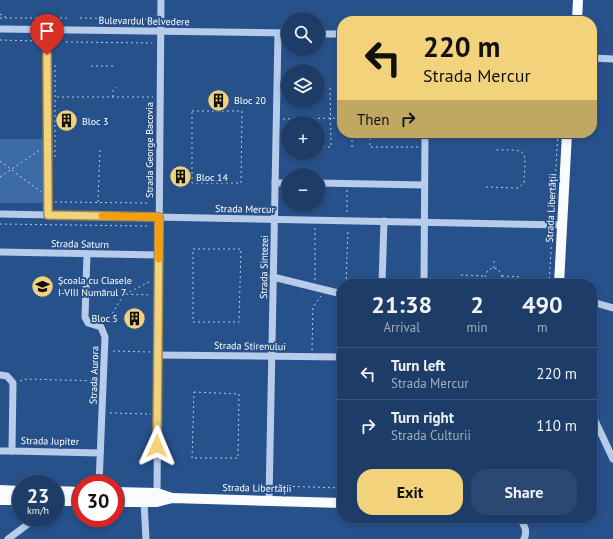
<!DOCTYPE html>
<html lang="en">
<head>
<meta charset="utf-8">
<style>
	:root { --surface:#1d3d68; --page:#2a4871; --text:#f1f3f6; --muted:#a0aec0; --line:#3b567c; --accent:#f2d27b }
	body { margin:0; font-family:"PT Sans",sans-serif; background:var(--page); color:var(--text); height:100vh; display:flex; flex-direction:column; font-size:15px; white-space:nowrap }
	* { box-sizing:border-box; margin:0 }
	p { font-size:13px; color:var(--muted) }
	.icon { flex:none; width:22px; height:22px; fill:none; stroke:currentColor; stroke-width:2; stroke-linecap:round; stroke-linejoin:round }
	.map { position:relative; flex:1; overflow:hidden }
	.sheet { position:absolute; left:337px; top:279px; width:260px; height:244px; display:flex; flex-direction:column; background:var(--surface); border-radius:16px; box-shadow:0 2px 6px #0003,0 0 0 1px var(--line) }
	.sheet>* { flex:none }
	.banner { position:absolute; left:337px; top:16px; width:260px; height:122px; border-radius:16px; box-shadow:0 2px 6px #0003,0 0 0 1px var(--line); background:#f2d27b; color:#111; overflow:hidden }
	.controls { position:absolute; left:281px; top:12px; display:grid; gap:8px }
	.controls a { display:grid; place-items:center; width:44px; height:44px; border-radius:50%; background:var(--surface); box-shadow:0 2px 6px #0003,0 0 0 1px var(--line); font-size:20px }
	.speed { position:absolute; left:12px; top:475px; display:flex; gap:8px; font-size:20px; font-weight:700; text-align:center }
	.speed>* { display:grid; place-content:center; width:52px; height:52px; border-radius:50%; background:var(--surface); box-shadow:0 2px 6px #0003,0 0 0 1px var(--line); line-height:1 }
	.speed small { font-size:10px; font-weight:400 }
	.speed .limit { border:6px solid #d22; background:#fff; color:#111 }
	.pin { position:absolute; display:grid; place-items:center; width:34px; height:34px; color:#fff; margin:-41px -17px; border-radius:50% 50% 50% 0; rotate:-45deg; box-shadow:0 0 4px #0007 }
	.pin .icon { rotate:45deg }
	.me { position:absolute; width:44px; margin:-22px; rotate:1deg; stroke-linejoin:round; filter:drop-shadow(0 0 3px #0008) }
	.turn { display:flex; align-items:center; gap:14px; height:84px; padding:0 20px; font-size:18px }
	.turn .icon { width:52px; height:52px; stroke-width:2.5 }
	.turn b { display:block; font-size:28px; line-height:34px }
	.then { display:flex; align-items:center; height:38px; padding:0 20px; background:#0003; gap:8px; font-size:15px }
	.eta { display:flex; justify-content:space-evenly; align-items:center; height:68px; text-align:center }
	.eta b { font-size:24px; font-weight:700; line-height:28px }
	.action { display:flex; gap:8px; margin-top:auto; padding:8px 20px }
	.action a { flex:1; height:46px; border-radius:16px; background:var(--accent); color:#111; font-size:16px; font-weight:700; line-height:46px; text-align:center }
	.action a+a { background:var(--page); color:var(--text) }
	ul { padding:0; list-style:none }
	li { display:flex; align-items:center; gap:12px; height:52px; padding:0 20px; border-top:1px solid var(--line) }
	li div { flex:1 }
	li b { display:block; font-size:15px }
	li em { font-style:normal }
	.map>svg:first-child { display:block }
	.green { fill:#3c6ba8 }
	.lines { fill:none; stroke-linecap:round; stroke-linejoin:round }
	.path { stroke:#b6ccea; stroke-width:1; stroke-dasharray:2 3; stroke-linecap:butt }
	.minor { stroke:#b6ccea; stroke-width:7 }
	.major { stroke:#f9fbfe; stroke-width:10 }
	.route-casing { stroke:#9d8850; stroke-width:10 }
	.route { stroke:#f2d27b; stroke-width:7 }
	.slow { stroke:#f59e0b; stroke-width:7 }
	.labels { text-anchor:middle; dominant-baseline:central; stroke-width:4; stroke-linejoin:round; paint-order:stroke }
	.street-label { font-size:10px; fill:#fff; stroke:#27518b }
	.poi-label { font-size:10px; fill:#fff; stroke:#27518b; text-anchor:start }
</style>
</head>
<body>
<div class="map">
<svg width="613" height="539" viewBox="0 0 613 539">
	<rect width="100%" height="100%" fill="#27518b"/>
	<rect class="green" x="0" y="139" width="44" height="64"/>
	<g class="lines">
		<g class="path">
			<polyline points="0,14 7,18"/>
			<polyline points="0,18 67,18"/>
			<polyline points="80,18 151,19"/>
			<polyline points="0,40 38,41"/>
			<polyline points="66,42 152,43"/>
			<polyline points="55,65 55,158"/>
			<polyline points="91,66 115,66"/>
			<polyline points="57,97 153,97"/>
			<polyline points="113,97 113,91 116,87"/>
			<polygon points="192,111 242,111 241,183 192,183"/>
			<polyline points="283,119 342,118"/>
			<polyline points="370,133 370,147 418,147"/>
			<polyline points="283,147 288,147"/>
			<polyline points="318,147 331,147 330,85"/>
			<polyline points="352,147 352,133"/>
			<polyline points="0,161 41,192"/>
			<polyline points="0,177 41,149"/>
			<path d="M486,187L518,188L524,183C525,151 531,149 496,150"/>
			<polyline points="55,202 148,203"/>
			<polyline points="98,202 100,147"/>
			<polyline points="347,212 347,190"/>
			<polyline points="553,216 558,133"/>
			<polyline points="0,224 148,226"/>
			<polygon points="193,249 241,249 239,322 193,322"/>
			<polyline points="494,268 494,260"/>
			<polyline points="461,275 485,276"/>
			<polyline points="502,276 521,277"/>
			<polyline points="315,280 315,228"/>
			<polyline points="389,282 417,283"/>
			<polyline points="346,284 348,229"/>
			<polyline points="492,284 488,282 485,276 488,270 493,268 498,269 502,276 500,281 494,284"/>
			<polyline points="549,284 552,233"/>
			<polyline points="125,294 151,281"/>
			<polyline points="107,322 124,294 151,295"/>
			<polyline points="312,350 313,307 321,296"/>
			<polyline points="113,351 151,352"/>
			<polyline points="20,381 27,379 97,381"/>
			<polygon points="194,392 239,394 238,458 192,458"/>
			<polyline points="110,413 151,414"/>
			<polyline points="278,486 342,488"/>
		</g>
		<g class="minor">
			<polyline points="0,29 288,33"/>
			<polyline points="47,30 48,215"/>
			<polyline points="318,34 342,34"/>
			<polyline points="592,58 613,59"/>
			<polyline points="275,183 288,183"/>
			<polyline points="318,183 424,185"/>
			<polyline points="0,214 563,225"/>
			<polyline points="0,252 159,255"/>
			<polyline points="87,254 85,317 88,323 101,327 105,337 99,484"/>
			<polyline points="273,277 342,294"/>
			<polyline points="382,284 384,221"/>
			<polyline points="424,284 425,133"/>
			<polyline points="592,302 613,308"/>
			<polyline points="158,355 342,357"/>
			<polyline points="0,375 7,376 13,383 12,451 100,453"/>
			<polyline points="592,414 613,459"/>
			<polyline points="0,451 12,451"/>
			<polyline points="157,496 161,0"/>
			<polyline points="269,501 278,33"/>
			<polyline points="144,502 146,539"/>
			<path d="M520,518C524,525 528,531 524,539"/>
			<polyline points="8,539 36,518"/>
		</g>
		<g class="major">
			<polyline points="577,21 578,0"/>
			<polyline points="559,284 567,133"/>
			<polyline points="0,490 21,491"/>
			<polyline points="55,491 81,492"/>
			<polyline points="115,492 157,493 172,498"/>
			<polyline points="0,500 21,500"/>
			<polyline points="55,501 81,501"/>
			<polyline points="115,502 157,502 172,498 342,503"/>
		</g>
	</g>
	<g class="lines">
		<defs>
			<polyline id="route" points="47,55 48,215 159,217 157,446"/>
		</defs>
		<use href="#route" class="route-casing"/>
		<use href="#route" class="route"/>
		<polyline class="slow" points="102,216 159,217 159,259"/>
	</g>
	<defs>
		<symbol id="building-disc" viewBox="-11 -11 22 22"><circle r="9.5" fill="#f2d27b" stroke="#27518b"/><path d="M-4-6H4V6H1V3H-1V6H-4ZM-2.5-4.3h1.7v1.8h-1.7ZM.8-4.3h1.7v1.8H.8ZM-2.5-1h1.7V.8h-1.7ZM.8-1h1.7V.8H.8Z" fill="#111"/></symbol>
		<symbol id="school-disc" viewBox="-11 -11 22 22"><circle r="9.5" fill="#f2d27b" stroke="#27518b"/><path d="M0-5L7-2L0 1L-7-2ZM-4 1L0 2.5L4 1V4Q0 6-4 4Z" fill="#111"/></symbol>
	</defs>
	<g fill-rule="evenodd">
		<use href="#building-disc" x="206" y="88" width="25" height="25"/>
		<use href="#building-disc" x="54" y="108" width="25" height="25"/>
		<use href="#building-disc" x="168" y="164" width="25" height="25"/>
		<use href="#school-disc" x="30" y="274" width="25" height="25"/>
		<use href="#building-disc" x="122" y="306" width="25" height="25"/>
	</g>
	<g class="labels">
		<g class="street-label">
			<text transform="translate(144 21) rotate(1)">Bulevardul Belvedere</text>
			<text transform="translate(149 150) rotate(-90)">Strada George Bacovia</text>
			<text transform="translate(551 208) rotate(-87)">Strada Libertății</text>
			<text transform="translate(245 209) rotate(1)">Strada Mercur</text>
			<text transform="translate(80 244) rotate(1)">Strada Saturn</text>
			<text transform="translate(264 267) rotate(-89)">Strada Sintezei</text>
			<text transform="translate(250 346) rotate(1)">Strada Stirenului</text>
			<text transform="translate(94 375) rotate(-88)">Strada Aurora</text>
			<text transform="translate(50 441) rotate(1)">Strada Jupiter</text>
			<text transform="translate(257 488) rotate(1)">Strada Libertății</text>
		</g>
		<g class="poi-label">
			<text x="234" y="100">Bloc 20</text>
			<text x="82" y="121">Bloc 3</text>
			<text x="196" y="177">Bloc 14</text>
			<text x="58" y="280">Școala cu Clasele<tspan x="58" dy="12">I-VIII Numărul 7</tspan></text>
			<text x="118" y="318" text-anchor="end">Bloc 5</text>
		</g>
	</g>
</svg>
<div class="controls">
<a><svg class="icon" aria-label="search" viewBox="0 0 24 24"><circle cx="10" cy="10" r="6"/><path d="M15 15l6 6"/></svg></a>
<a><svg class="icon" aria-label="layers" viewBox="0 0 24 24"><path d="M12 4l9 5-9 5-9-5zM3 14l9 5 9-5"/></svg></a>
<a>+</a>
<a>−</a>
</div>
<div class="speed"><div>23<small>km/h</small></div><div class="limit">30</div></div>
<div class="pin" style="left:47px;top:55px;background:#d93025"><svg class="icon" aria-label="arrive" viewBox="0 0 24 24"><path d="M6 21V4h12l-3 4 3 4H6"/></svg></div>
<svg class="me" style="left:157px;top:446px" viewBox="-20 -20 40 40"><path d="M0-17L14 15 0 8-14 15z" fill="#f2d27b" stroke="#fff" stroke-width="4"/></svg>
<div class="banner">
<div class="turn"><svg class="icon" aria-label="left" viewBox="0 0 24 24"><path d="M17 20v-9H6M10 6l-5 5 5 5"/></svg><div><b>220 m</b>Strada Mercur</div></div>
<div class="then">Then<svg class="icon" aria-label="right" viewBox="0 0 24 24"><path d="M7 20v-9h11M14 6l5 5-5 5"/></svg></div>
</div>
<section class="sheet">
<div class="eta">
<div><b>21:38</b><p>Arrival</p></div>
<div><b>2</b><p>min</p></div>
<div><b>490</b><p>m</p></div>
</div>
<ul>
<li><svg class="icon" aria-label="left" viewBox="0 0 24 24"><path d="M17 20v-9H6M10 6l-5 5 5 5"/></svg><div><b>Turn left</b><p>Strada Mercur</p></div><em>220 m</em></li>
<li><svg class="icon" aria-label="right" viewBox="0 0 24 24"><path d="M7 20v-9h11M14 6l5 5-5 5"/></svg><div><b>Turn right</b><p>Strada Culturii</p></div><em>110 m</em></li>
</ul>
<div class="action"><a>Exit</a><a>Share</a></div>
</section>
</div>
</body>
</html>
